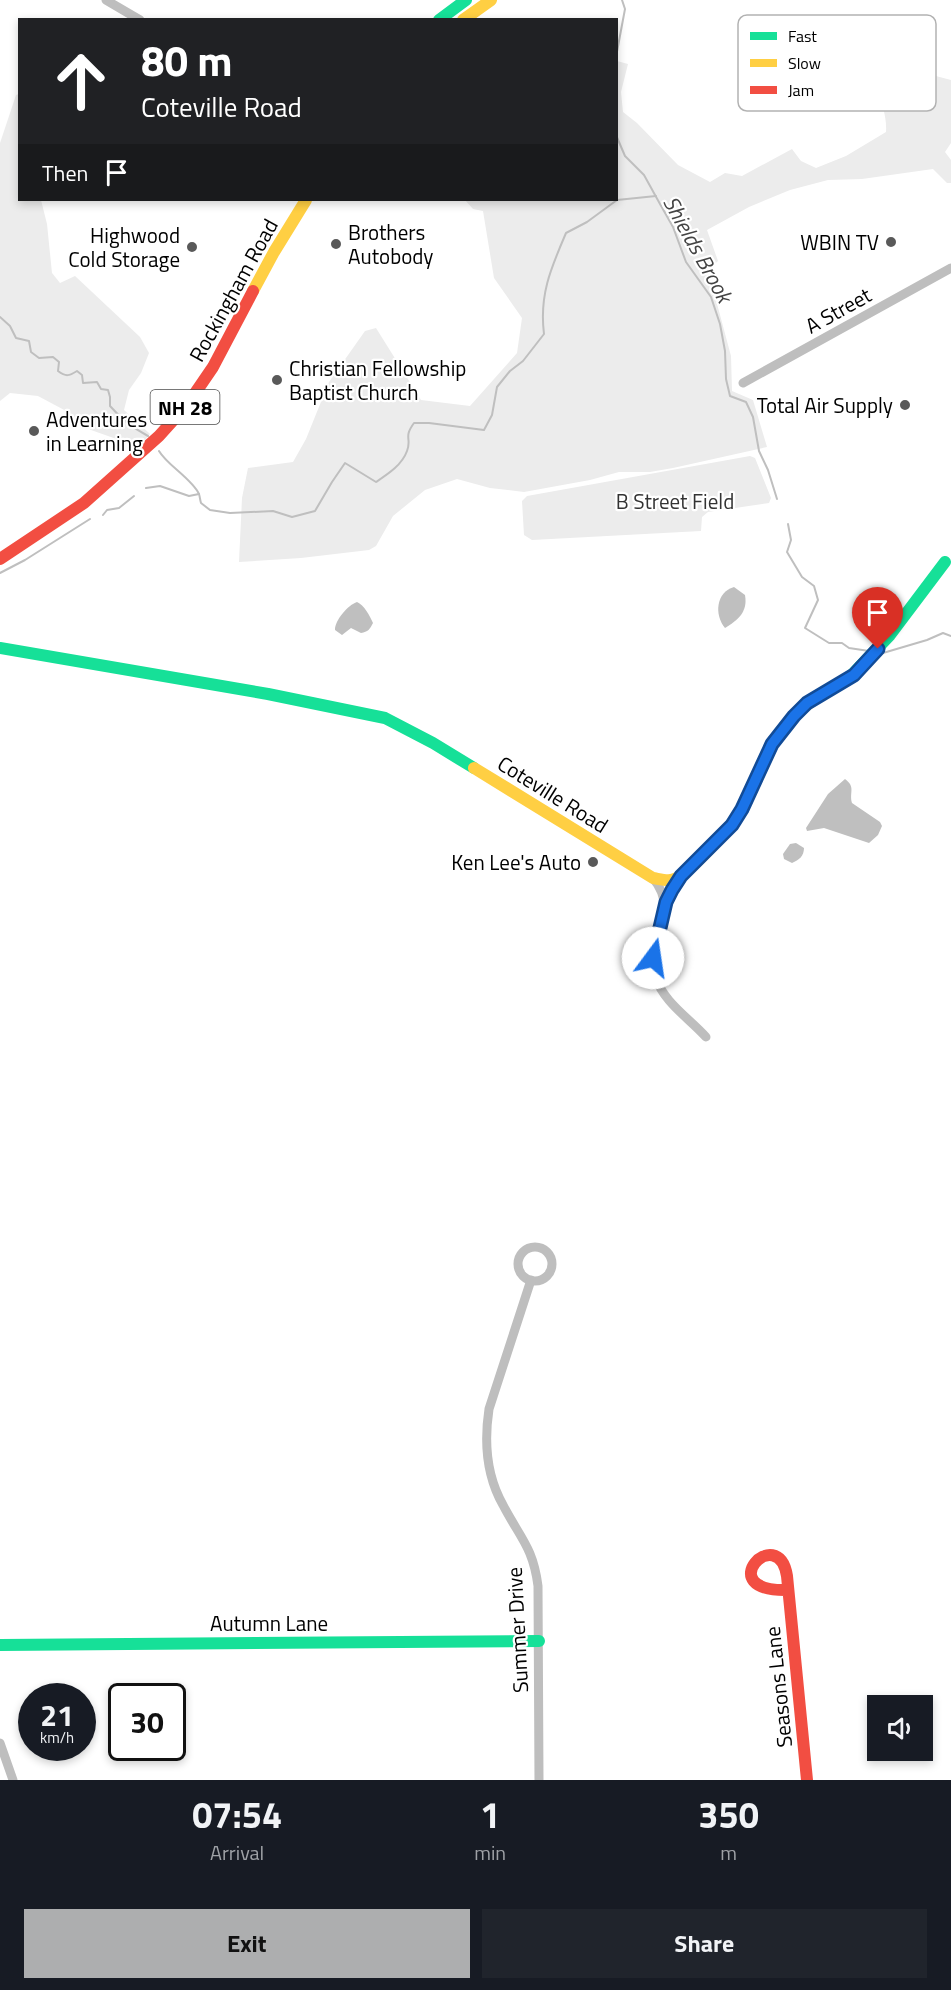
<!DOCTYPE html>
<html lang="en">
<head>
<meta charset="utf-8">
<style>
	:root { --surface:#171b24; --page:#20242c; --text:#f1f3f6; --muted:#9ea1a6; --accent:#adaeaf }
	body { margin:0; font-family:"Titillium Web",sans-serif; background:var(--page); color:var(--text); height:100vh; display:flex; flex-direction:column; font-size:22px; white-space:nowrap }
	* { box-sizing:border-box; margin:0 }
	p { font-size:20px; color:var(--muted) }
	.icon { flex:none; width:33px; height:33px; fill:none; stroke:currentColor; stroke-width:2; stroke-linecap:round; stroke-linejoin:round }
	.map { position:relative; height:1780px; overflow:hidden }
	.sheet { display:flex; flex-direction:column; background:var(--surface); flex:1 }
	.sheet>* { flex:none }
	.banner { position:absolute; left:18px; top:18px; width:600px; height:183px; border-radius:0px; box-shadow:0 3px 9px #0003; background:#202124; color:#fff; overflow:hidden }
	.fabs { position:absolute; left:867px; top:1695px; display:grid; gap:12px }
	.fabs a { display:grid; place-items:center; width:66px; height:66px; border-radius:0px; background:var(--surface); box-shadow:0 3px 9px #0003; font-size:30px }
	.speed { position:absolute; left:18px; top:1683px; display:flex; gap:12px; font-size:30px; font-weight:700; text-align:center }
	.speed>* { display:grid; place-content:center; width:78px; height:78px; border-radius:50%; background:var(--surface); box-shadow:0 3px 9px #0003; line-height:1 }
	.speed small { font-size:15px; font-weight:400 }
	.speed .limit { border:3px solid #111; border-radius:9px; background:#fff; color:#111 }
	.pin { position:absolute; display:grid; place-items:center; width:51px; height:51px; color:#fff; margin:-62px -26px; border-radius:50% 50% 50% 0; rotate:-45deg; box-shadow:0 0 6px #0007 }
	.pin .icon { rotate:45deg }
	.me { position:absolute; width:66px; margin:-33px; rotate:14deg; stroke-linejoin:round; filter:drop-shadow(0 0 4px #0008) }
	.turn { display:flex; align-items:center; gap:21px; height:126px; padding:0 24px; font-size:27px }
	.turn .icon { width:78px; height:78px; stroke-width:2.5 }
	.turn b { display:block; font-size:42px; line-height:51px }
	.then { display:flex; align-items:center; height:57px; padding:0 24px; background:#0003; gap:12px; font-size:22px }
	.eta { display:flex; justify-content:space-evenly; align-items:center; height:102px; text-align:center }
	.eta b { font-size:36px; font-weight:700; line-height:42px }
	.primary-button { display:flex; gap:12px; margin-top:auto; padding:12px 24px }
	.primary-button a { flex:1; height:69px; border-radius:0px; background:var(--accent); color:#111; font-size:24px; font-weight:700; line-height:69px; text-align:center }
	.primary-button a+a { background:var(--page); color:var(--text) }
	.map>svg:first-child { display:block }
	.green { fill:#ececec }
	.water { fill:#bfbfbf }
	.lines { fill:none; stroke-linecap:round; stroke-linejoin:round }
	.stream { stroke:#bfbfbf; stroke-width:2 }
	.street { stroke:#bebebe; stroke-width:9 }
	.fast { stroke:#16e098; stroke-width:12 }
	.slow { stroke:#ffcf43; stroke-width:12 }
	.jam { stroke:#f24e42; stroke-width:12 }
	.route-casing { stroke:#114b97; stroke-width:15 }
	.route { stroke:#1a73e8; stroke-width:10 }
	.poi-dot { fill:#595959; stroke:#fff; stroke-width:2 }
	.labels { text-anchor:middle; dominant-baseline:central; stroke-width:4.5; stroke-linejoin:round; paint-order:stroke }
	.shield { fill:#fff; stroke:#4c4c4c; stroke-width:1.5 }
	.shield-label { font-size:20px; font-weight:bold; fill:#000 }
	.poi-label { font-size:21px; fill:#000; stroke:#fff; text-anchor:end }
	.street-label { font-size:21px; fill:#000; stroke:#fff }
	.park-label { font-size:21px; fill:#333; stroke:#fff }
	.water-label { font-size:22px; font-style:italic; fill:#444; stroke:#fff }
	.key { fill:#fff; stroke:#b2b2b2; stroke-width:1.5 }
	.key-label { font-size:16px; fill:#000 }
</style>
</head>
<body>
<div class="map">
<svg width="951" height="1780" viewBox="0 0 951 1780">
	<rect width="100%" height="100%" fill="#fff"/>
	<g class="green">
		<path d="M887,33L904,35L906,56L913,70L951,80V143L945,152L951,160V183H947L933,169L862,179L828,180L790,190L749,207L707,230L718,261L708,270L731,356L732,391L753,400L767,447L673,468L650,472H619L590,480L524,492L490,488L457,479L425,490L393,516L376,546L369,550L301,558L239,562L242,498L248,468L293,462L306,439L329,382L365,331L376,328L421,400L470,406L517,353L522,318L494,278L483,211L473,209L465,200H616L617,61L628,64L621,92L623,112L637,123L678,165L710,182L725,173L742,176L792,149L801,161L816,168L846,156L886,132C887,117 882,106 879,91C875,73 874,57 874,39Z"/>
		<polygon points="19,94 20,200 41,200 47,224 52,273 60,283 75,276 140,337 149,353 141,373 129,390 124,410 150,434 139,447 91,430 68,412 38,396 10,393 0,401 0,143 16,95"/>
		<polygon points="750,456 755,458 771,498 769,503 708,512 702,517 701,531 532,540 524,535 522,501 527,496"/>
	</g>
	<g class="water">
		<path d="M734,587L745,595C748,612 738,620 725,628C714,615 716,592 734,587Z"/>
		<path d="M357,602C364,605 370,616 373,623C370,629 368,632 361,633L351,628L342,635L335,630C335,620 348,605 357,602Z"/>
		<path d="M845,779C856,787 849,792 852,803L880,822L882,826L878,835L869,843L824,828L807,831L806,828L828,794Z"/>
		<path d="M796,843L804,848C804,856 799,860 792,863L784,859L783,854L790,844Z"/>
	</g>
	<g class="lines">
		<g class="stream">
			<polyline points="616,57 625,9 622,0"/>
			<polyline points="616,135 625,156 644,175 660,204 673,227 686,262 711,297 720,324 725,351 726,379 730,396 746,402 753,417 759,451 768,470 777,499"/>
			<path d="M0,317L10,326L16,338L29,341L31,352L39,358L53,357L59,362L58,371C66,377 69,376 77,371L82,375L83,383L97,382L101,389L108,390L110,397V406C121,419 133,428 148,436"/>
			<path d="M159,451C167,465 192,479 199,494C200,497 200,500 201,503L210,510L230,513L273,511L292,517L315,511L332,482L345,463L376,482C388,474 402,465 407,451C412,438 403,438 414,423H429L484,430L492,415L497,387L510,371L523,361L544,334C539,295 551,268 566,233L587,222L617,200L656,196"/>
			<polyline points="146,488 160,486 189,496 199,494"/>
			<polyline points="103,515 107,510 119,508 134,496"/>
			<polyline points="788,524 791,540 787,552 802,577 814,586 818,600 805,628 829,643 842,643 849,648 869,651"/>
			<polyline points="0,573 25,560 90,519"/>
			<polyline points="883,653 927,640 943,633 951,636"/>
		</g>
		<g class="street">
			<polyline points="106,0 140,20"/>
			<polyline points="743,383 951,268"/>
			<path d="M653,878C683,914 643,942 655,976C664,1003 688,1017 706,1037"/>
			<polyline points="666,902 681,876"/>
			<circle cx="535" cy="1264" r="17"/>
			<path d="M531,1280L489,1409C484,1442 486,1475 503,1505C520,1538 533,1547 538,1586L539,1780"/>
			<polyline points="0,1743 13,1780"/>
		</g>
		<g class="fast">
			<polyline points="439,20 466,0"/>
			<polyline points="0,648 268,694 385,718 433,743 474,768"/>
			<polyline points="849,678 890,635 945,562"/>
			<polyline points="0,1645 539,1641"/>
		</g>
		<g class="slow">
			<polyline points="463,20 491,0"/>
			<polyline points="253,291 274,252 306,200"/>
			<path d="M474,768L653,878C659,879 666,881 671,880C687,878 733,824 742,809C757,784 763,755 781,731C801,705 822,694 849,678"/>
		</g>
		<g class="jam">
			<polyline points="0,559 84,503 159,436 187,405 213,367 253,291"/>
			<path d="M788,1590C710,1592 778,1521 787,1576L807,1780"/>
		</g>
	</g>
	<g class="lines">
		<defs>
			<polyline id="route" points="653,958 666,902 672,890 681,876 732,825 742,809 772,744 794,716 807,703 854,675 878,649"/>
		</defs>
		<use href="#route" class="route-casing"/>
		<use href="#route" class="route"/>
	</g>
	<g class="poi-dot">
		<circle cx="891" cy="242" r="6"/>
		<circle cx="336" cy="244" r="6"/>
		<circle cx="192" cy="247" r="6"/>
		<circle cx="277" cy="380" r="6"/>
		<circle cx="905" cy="405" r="6"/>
		<circle cx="34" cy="431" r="6"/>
		<circle cx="593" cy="862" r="6"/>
	</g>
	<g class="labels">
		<rect class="shield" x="150.5" y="390" width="69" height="34" rx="4.5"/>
		<g class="shield-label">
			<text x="185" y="407">NH 28</text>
		</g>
		<g class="poi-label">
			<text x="348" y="232" text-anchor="start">Brothers<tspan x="348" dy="24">Autobody</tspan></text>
			<text x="180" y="235">Highwood<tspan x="180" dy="24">Cold Storage</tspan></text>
			<text x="879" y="242">WBIN TV</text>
			<text x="289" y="368" text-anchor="start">Christian Fellowship<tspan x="289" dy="24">Baptist Church</tspan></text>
			<text x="893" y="405">Total Air Supply</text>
			<text x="46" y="419" text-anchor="start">Adventures<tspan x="46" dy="24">in Learning</tspan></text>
			<text x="581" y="862">Ken Lee's Auto</text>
		</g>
		<g class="street-label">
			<text transform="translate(233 290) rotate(-61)">Rockingham Road</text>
			<text transform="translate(838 310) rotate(-29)">A Street</text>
			<text transform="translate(553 794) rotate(32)">Coteville Road</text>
			<text x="269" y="1623">Autumn Lane</text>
			<text transform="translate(517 1630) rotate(-93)">Summer Drive</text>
			<text transform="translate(778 1687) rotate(-96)">Seasons Lane</text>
		</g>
		<g class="park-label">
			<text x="675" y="501">B Street Field</text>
		</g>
		<g class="water-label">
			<text transform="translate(698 249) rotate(61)">Shields Brook</text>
		</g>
	</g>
	<rect x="738" y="15" width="198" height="96" rx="9" class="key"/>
	<rect x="750" y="32" width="27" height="8" fill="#16e098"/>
	<rect x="750" y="59" width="27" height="8" fill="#ffcf43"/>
	<rect x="750" y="86" width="27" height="8" fill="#f24e42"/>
	<g class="key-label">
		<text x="788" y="42">Fast</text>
		<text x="788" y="69">Slow</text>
		<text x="788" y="96">Jam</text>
	</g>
</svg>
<div class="fabs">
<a><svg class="icon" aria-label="sound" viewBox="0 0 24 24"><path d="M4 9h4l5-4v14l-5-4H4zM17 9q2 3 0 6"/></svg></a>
</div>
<div class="speed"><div>21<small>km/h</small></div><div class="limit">30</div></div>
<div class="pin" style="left:878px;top:649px;background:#d93025"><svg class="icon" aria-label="arrive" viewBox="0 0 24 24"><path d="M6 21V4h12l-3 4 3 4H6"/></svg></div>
<svg class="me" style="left:653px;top:958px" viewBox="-20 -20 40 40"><circle r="19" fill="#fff"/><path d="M0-13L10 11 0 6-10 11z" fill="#1a73e8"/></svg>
<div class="banner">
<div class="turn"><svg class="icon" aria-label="ahead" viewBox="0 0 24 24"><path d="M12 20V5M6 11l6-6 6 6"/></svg><div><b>80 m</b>Coteville Road</div></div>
<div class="then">Then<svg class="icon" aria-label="arrive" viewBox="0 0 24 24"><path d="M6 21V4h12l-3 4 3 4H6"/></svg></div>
</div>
</div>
<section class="sheet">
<div class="eta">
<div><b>07:54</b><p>Arrival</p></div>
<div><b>1</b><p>min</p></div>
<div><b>350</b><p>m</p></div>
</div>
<div class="primary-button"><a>Exit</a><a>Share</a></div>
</section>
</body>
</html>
